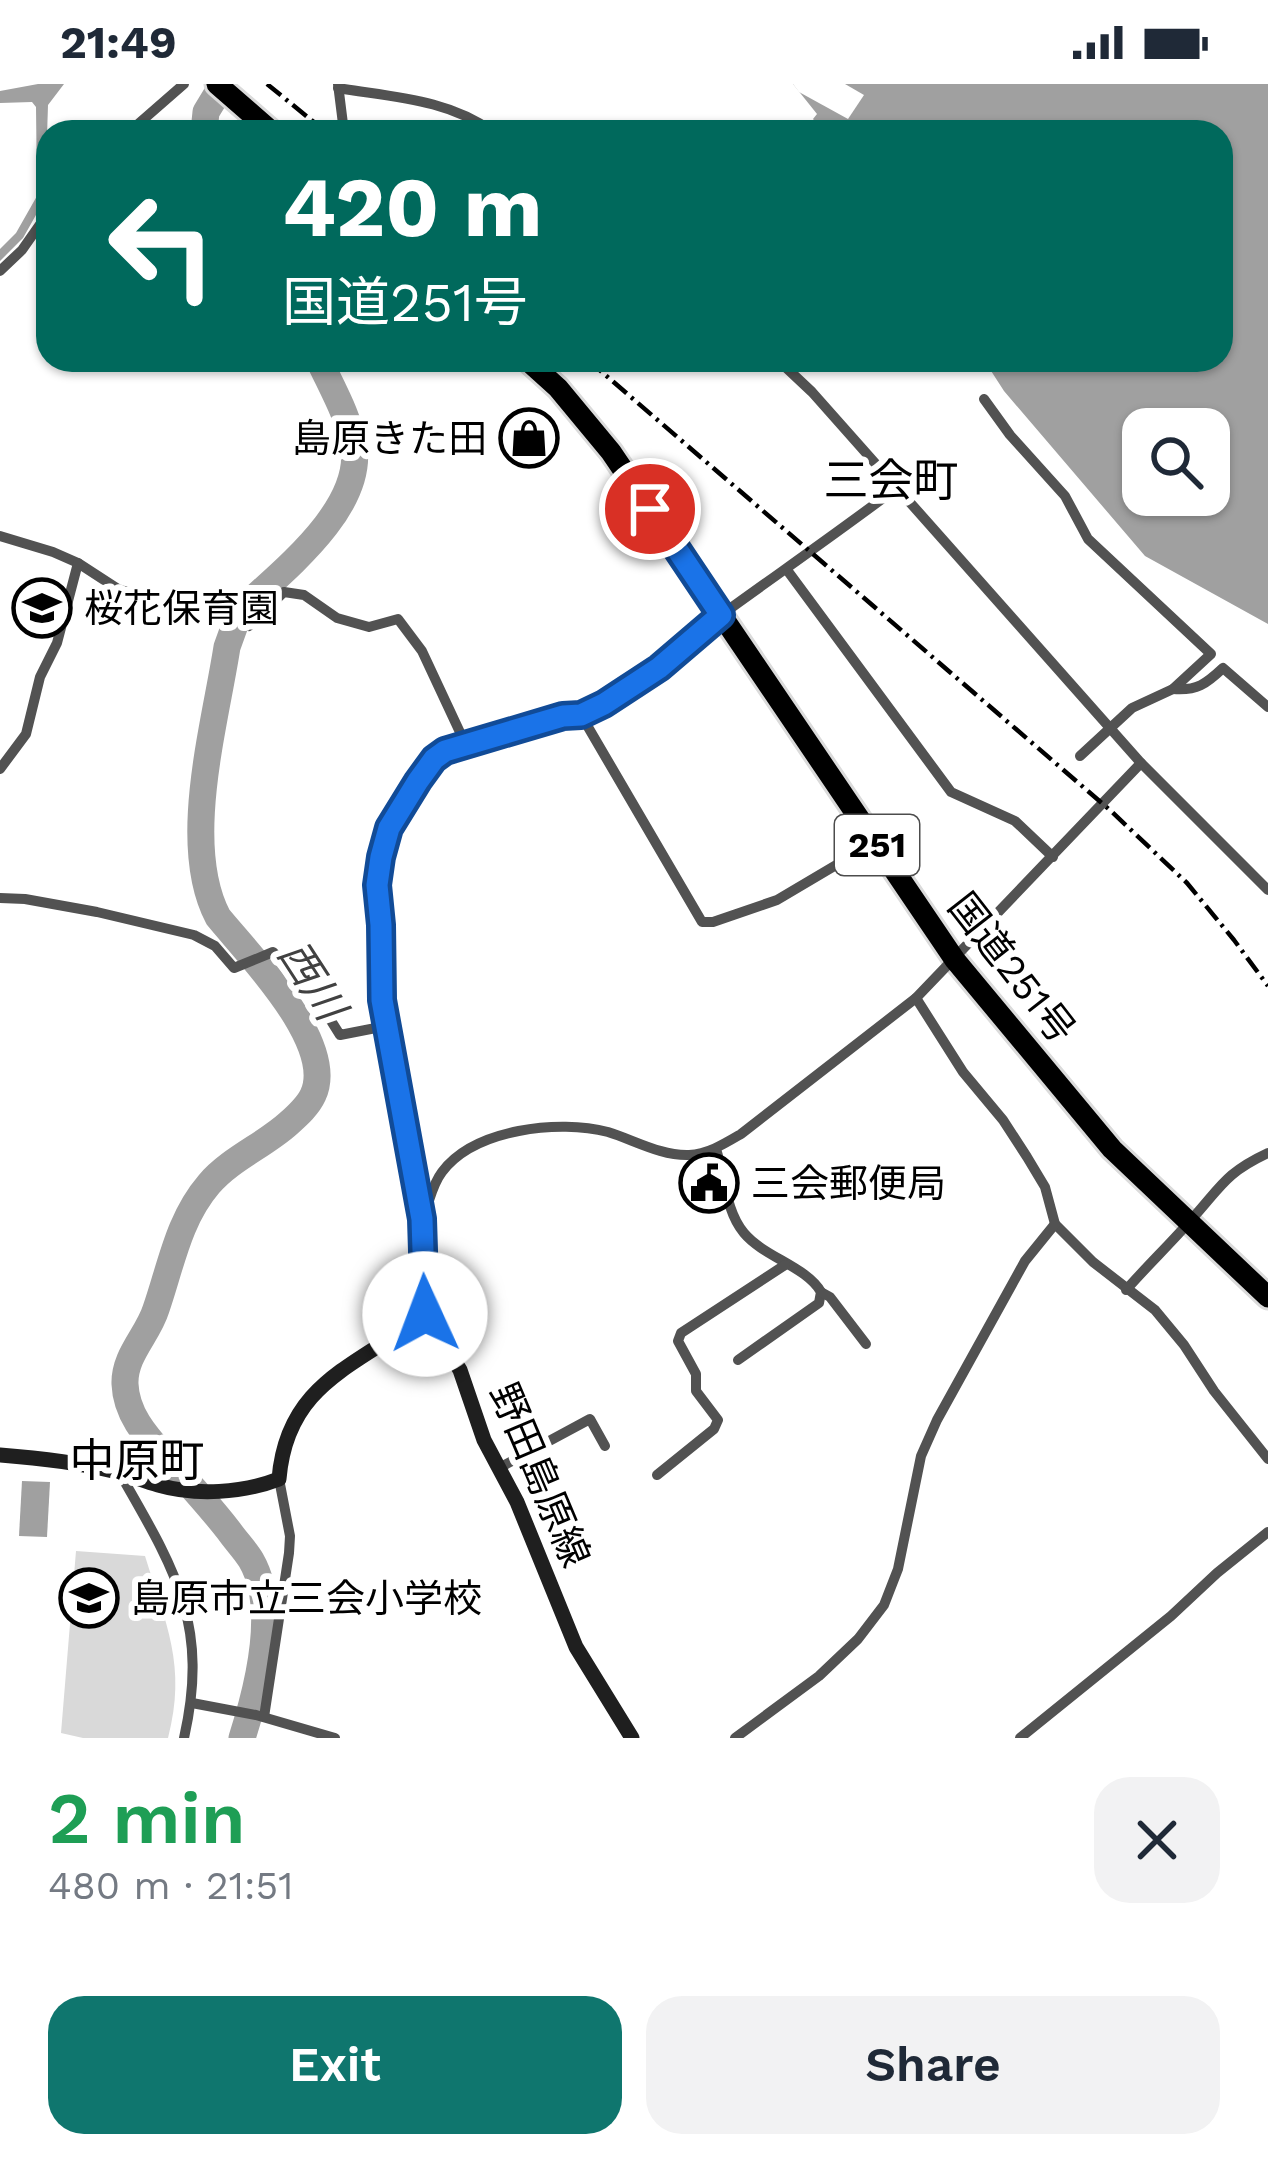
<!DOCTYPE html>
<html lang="en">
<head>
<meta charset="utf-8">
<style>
	:root { --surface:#fff; --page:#f2f2f3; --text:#1f2937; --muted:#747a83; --accent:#0f766e }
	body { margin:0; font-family:"Work Sans","Noto Sans JP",sans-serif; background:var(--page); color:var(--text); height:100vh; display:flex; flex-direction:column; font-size:45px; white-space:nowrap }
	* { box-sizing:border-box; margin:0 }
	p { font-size:39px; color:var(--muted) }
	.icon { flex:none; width:66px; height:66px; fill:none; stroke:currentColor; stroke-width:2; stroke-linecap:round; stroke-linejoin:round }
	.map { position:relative; height:1654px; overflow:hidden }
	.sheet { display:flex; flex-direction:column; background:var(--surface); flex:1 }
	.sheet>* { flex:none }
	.hud { position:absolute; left:36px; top:36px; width:1197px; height:252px; border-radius:36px; box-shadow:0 3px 9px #0004; background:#00695c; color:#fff; overflow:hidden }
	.tools { position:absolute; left:1122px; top:324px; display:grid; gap:24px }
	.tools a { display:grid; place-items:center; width:108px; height:108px; border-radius:24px; background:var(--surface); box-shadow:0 3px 9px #0004; font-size:60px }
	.pin { position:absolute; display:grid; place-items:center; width:102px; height:102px; color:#fff; margin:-51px; border:6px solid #fff; border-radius:50%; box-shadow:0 3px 12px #0007 }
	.me { position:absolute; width:132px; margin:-66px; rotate:358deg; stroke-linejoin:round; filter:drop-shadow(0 0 9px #0008) }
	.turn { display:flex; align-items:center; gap:42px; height:252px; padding:0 48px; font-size:54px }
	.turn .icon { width:156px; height:156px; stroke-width:2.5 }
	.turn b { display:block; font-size:84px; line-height:102px }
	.round { display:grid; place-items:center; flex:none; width:126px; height:126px; border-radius:36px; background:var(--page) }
	.headline { display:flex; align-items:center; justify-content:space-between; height:204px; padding:0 48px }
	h1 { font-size:72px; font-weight:600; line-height:90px; color:#1e9e55 }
	.primary-button { display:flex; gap:24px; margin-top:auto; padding:24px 48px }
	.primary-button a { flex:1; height:138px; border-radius:36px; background:var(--accent); color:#fff; font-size:48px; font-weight:600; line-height:138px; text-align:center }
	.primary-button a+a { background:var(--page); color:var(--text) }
	.status { display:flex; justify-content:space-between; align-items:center; height:84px; padding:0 60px; background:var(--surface); direction:ltr }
	.status svg { height:33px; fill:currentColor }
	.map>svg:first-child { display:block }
	.green { fill:#d9d9d9 }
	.water { fill:#a0a0a0; fill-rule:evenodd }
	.pier { fill:#fff }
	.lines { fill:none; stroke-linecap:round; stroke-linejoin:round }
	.river { stroke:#a0a0a0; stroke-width:27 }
	.highway-casing { stroke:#dbdbdb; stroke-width:27 }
	.street { stroke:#525252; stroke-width:10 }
	.secondary { stroke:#1f1f1f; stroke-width:15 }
	.highway { stroke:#000; stroke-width:21 }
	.rail { stroke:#000; stroke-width:4.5; stroke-dasharray:18 6 3 6; stroke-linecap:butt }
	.route-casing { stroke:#114b97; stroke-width:30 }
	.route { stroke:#1a73e8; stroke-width:21 }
	.labels { text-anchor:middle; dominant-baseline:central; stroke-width:12; stroke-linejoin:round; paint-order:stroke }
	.shield { fill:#fff; stroke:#4c4c4c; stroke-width:3 }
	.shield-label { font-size:36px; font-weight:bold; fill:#000 }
	.poi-label { font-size:39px; fill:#000; stroke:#fff; text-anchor:start }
	.street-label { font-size:39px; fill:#000; stroke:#fff }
	.water-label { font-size:42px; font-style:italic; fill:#414141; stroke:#fff }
	.quarter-label { font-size:45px; fill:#000; stroke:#fff }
</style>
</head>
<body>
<div class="status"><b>21:49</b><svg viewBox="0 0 49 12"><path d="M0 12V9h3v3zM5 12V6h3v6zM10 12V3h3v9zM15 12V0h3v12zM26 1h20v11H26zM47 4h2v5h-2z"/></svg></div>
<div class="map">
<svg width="1268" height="1654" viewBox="0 0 1268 1654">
	<rect width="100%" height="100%" fill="#fff"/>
	<path class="green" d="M76,1467L145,1472C166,1540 187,1582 168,1654H83L61,1649Z"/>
	<g class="water">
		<polygon points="38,0 64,0 48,21 45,115 23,154 0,177 0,165 16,149 37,112 36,23 32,18 0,19 0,7"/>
		<path d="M793,0H1268V540L1145,472L1004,307L984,276H1221V48H823L813,35L817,30ZM1143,345H1209V411H1143Z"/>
		<polygon points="22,1397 50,1398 47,1453 19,1452"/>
	</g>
	<polygon class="pier" points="793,0 845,0 864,11 848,35 799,8"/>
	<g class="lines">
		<g class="river">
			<polyline points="204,48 206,28 223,0"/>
			<path d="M242,1654C258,1604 279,1524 251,1476C245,1466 236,1457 229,1447C208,1420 186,1396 163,1371C145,1351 126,1329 125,1300C124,1271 148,1251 156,1225C171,1182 178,1136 209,1100C230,1075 265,1061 289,1039C298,1031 308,1022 313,1011C337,960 249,871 218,833C180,761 215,641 227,563L240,527C281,488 363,426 354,363C349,333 332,304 319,276"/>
		</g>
		<defs>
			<g id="highway">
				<polyline points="217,0 272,48"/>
				<polyline points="527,276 558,304 611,368 955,876 1112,1065 1268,1213"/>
			</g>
		</defs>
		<use href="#highway" class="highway-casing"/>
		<g class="street">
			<polyline points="338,0 344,48"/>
			<path d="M338,4C392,13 448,15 493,48"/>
			<polyline points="129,48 184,0"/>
			<polyline points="0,187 22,166 48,129"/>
			<polyline points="778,276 812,308 1141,679 1268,806"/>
			<polyline points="984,315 1010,351 1065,412 1088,455 1211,570 1173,605 1132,624 1080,672"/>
			<polyline points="0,452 53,468 78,479 118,505 154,517 209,519 225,524 249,542 284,508 304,511 337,534 369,543 398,535 422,567 465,659"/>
			<polyline points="787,486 951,708 1015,737 1053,773"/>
			<path d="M1173,605C1197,607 1206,600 1223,584L1268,623"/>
			<polyline points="581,631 702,838 713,838 777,816 875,758"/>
			<polyline points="0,685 26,650 40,593 57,559 78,479"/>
			<polyline points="0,814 25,815 97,828 194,851 215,862 234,884 273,868 318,916 340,951 386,942"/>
			<polyline points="916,914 963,988 1003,1036 1027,1073 1045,1103 1055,1140 1093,1178 1155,1226 1184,1261 1214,1307 1268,1375"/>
			<path d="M716,1065C725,1092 725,1126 744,1149C764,1173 807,1183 821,1208L819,1219L738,1276"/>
			<path d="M424,1131C430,1116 432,1101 442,1088C474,1045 559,1035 608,1048C634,1056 661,1072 689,1071C708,1070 724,1060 741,1050L916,914L1141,679"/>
			<path d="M1126,1206C1147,1182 1170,1160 1191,1136C1221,1103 1225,1089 1268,1069"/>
			<polyline points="821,1208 830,1213 866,1260"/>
			<path d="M425,1230L422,1135L382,916L381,841L377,801L389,744L402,719L434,675L445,667L563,632C622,629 679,562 724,529C782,487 841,446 898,403"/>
			<polyline points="499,1384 590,1335 605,1362"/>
			<path d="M119,1388C174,1484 210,1539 184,1654"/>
			<polyline points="657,1391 714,1345 718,1336 696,1307 696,1290 678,1257 681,1249 785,1181"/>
			<polyline points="192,1619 256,1631 335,1654"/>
			<polyline points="264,1633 289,1469 290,1452 279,1395"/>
			<polyline points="735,1654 819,1592 858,1555 884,1521 898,1485 921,1372 937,1336 1025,1177 1055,1140"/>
			<polyline points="1020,1654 1171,1532 1217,1489 1268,1448"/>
		</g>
		<path class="secondary" d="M0,1371C38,1374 75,1378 113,1387C128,1390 143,1397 158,1401C196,1412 243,1409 279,1395C287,1297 359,1282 425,1230L460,1286L484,1356L517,1418L576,1563L632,1654"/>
		<use href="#highway" class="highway"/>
		<g class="rail">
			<polyline points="267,0 326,48"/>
			<polyline points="588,276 1111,727 1187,799 1234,856 1268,902"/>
		</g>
	</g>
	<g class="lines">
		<defs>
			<polyline id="route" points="425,1230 422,1135 382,916 381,841 377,801 381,773 389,744 418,697 434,675 445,667 563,632 581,631 604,620 659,584 721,531 650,425"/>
		</defs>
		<use href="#route" class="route-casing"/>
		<use href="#route" class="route"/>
	</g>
	<defs>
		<symbol id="shop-ring" viewBox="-11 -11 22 22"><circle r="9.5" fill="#fff" stroke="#000" stroke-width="1.5"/><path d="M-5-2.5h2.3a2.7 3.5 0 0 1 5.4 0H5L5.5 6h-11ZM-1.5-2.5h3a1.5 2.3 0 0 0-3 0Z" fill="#000"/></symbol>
		<symbol id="school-ring" viewBox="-11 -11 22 22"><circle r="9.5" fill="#fff" stroke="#000" stroke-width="1.5"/><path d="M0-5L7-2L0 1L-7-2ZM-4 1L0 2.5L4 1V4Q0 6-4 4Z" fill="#000"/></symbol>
		<symbol id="civic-ring" viewBox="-11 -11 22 22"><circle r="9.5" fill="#fff" stroke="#000" stroke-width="1.5"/><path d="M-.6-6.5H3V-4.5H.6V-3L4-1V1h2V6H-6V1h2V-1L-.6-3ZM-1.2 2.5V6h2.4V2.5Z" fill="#000"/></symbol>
	</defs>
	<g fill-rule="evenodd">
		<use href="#shop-ring" x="496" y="321" width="66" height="66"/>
		<use href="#school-ring" x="9" y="491" width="66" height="66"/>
		<use href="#civic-ring" x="676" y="1066" width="66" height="66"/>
		<use href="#school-ring" x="56" y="1481" width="66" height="66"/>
	</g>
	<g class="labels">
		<rect class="shield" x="835" y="731" width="84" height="60" rx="9"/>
		<g class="shield-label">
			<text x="877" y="761">251</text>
		</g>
		<g class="poi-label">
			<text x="487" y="354" text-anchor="end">島原きた田</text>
			<text x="84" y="524">桜花保育園</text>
			<text x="751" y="1099">三会郵便局</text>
			<text x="131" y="1514">島原市立三会小学校</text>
		</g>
		<g class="street-label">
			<text transform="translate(1012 884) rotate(52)">国道251号</text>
			<text transform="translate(540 1391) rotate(67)">野田島原線</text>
		</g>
		<g class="water-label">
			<text transform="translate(312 896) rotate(57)">西川</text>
		</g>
		<g class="quarter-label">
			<text x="891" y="396">三会町</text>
			<text x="137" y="1376">中原町</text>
		</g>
	</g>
</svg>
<div class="tools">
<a><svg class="icon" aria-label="search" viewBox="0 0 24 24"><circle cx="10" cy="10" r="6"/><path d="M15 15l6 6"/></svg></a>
</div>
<div class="pin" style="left:650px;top:425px;background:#d93025"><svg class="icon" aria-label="arrive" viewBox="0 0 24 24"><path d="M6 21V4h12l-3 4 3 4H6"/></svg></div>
<svg class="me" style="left:425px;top:1230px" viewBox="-20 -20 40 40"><circle r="19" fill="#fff"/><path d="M0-13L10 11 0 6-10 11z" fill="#1a73e8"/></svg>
<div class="hud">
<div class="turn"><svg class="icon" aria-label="left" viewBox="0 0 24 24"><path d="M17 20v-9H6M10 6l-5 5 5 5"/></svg><div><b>420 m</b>国道251号</div></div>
</div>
</div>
<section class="sheet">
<div class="headline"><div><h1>2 min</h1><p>480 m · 21:51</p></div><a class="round"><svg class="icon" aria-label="close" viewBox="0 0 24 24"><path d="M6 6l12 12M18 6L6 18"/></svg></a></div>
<div class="primary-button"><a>Exit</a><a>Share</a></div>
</section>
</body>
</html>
